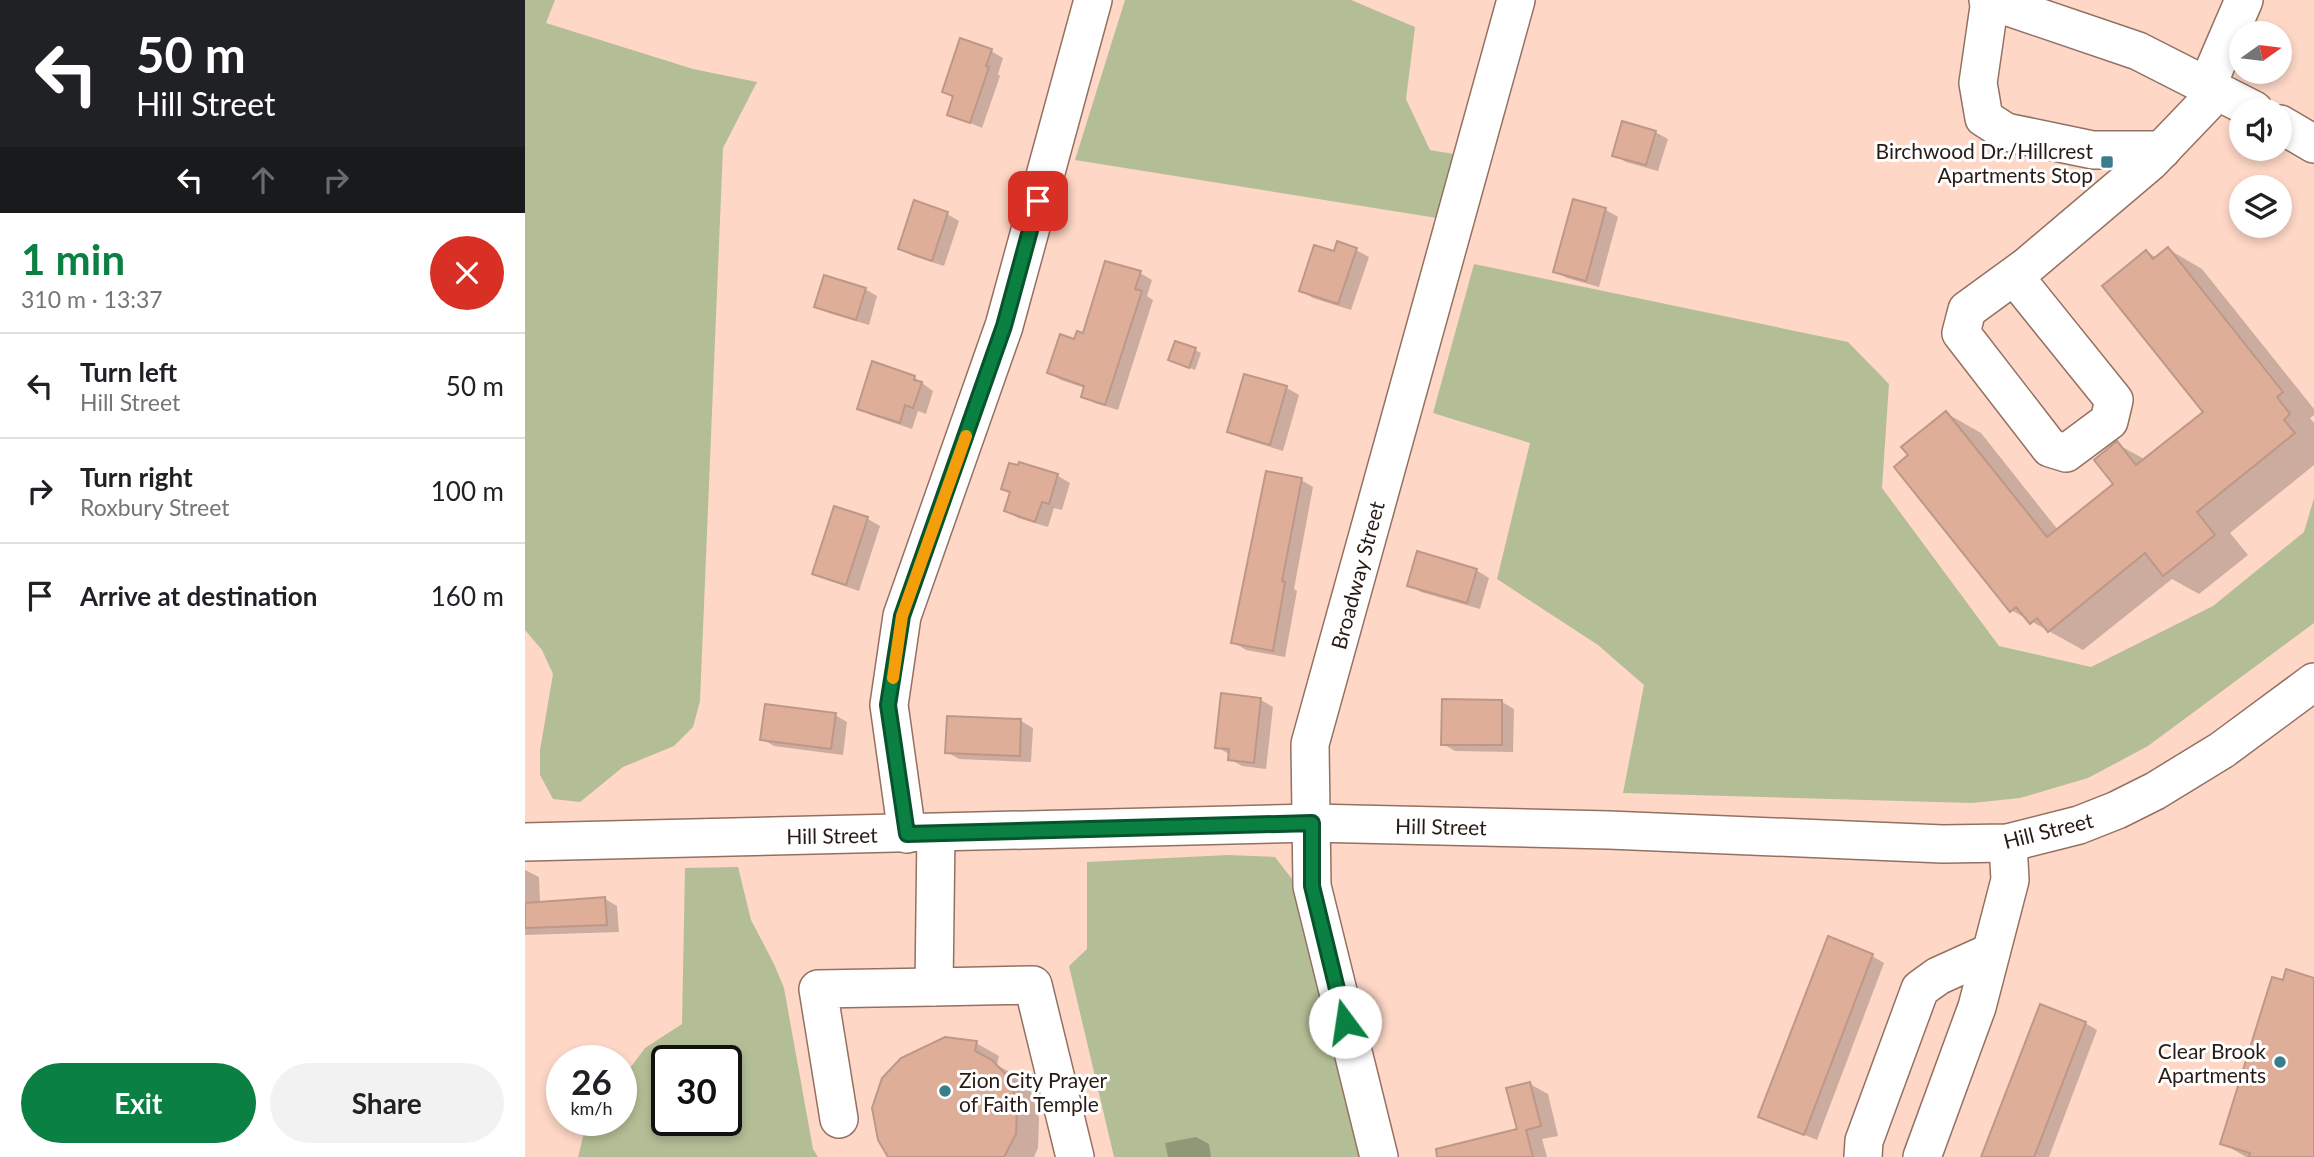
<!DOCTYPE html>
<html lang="en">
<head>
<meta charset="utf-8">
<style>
	:root { --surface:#fff; --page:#f2f2f2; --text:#202124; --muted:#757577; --line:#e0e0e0; --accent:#0b8043 }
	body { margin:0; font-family:Lato,sans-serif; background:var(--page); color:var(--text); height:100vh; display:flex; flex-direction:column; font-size:26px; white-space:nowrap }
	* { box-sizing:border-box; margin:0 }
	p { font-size:23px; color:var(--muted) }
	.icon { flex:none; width:38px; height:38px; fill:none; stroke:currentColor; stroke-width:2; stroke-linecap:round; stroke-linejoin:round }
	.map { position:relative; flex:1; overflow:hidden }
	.details { display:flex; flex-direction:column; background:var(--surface); width:525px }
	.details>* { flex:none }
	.guide { background:#202124; color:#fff; overflow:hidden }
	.needle { width:46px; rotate:76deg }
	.buttons { position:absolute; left:1704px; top:21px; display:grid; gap:14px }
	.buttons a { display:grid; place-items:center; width:63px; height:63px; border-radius:50%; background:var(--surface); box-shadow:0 4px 10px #0003; font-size:35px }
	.speed { position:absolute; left:21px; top:1045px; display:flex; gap:14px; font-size:35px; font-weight:700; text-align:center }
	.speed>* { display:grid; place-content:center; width:91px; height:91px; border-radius:50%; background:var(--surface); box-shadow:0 4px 10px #0003; line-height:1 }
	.speed small { font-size:18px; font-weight:400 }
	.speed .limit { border:4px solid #111; border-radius:10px; background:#fff; color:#111 }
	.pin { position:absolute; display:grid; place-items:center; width:60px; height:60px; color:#fff; margin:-30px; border-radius:14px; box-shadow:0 4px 10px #0006 }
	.me { position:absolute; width:77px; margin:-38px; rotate:346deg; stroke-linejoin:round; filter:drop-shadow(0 0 5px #0008) }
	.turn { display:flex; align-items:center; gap:24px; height:147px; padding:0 21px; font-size:32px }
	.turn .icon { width:91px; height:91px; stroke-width:2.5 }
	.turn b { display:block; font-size:49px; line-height:60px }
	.lanes { display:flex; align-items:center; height:66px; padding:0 21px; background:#0003; justify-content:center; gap:35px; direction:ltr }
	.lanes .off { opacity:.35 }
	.round { display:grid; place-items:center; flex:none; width:74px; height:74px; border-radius:37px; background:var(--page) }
	.summary { display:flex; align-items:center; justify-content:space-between; height:119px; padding:0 21px }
	h1 { font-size:42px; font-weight:700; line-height:52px; color:var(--accent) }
	.action { display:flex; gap:14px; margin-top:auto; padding:14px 21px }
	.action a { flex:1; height:80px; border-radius:42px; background:var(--accent); color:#fff; font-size:28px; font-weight:700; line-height:80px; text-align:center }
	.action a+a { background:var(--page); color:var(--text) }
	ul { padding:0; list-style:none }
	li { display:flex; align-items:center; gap:21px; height:105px; padding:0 21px; border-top:2px solid var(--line) }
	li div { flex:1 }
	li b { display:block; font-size:26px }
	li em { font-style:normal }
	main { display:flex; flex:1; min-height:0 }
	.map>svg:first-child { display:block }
	.green { fill:#b4be96; fill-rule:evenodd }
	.shadow { fill:#0003 }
	.building { fill:#dfae99; stroke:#bd9889; stroke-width:2 }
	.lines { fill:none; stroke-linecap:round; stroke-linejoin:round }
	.minor-casing { stroke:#937162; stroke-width:40 }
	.minor { stroke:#fff; stroke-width:37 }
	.route-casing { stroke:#07532c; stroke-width:18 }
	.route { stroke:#0b8043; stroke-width:12 }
	.slow { stroke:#f59e0b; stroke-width:12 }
	.poi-dot { fill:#387e8b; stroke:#fff; stroke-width:2.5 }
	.labels { text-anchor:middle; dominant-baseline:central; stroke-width:6; stroke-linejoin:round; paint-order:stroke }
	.poi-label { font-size:21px; fill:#281b15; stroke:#fff; text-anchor:end }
	.street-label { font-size:21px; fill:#281b15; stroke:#fff }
</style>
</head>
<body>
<main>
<section class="details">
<div class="guide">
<div class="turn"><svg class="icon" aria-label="left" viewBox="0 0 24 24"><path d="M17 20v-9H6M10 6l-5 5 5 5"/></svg><div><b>50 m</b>Hill Street</div></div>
<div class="lanes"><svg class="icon" aria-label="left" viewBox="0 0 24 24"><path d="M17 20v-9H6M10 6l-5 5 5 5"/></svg><svg class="icon off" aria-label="ahead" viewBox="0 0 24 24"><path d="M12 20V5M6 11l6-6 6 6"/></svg><svg class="icon off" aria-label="right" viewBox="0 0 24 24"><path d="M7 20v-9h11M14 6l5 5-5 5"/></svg></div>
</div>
<div class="summary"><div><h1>1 min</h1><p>310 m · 13:37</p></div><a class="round" style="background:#d93025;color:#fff"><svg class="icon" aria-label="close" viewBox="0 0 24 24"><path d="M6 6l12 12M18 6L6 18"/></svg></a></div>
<ul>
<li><svg class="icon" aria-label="left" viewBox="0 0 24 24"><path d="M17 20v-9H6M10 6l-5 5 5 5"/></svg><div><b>Turn left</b><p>Hill Street</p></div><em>50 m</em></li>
<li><svg class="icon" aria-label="right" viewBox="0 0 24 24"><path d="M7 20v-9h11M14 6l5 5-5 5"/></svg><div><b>Turn right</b><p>Roxbury Street</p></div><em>100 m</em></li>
<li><svg class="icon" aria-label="arrive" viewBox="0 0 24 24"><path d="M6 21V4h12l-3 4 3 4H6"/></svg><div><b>Arrive at destination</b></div><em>160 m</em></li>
</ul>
<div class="action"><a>Exit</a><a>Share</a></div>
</section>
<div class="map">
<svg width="1789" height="1157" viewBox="0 0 1789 1157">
	<rect width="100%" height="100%" fill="#fed7c6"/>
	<g class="green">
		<polygon points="0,0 30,0 21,23 168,69 232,82 198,148 175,701 168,727 149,746 98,767 55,802 28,799 15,775 15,750 28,674 17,650 0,630"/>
		<polygon points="600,0 826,0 890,27 881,99 905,150 935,155 918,219 550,160"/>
		<polygon points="949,264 1323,342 1364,384 1357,488 1474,646 1566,667 1688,606 1779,532 1789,498 1789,623 1623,746 1563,778 1495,798 1447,803 1098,793 1119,685 1073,645 972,579 1005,443 908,413"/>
		<polygon points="703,855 750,857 770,883 838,1157 589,1157 544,966 562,949 562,862"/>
		<path d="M213,867L226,920L249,964L259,988L288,1149L293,1157H53L60,1129L67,1120H96V1080L120,1048L157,1024L160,868ZM201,1060V1120H142V1060Z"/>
	</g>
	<g class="shadow">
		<polygon points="466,51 478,58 473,74 475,76 457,128 424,114 429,98 419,92"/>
		<polygon points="1130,132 1143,139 1133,171 1101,162 1089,155"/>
		<polygon points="1049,201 1081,210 1093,217 1074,287 1042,278 1030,271"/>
		<polygon points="422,214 434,221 419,266 388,256 375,248"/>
		<polygon points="1643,249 1677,269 1789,409 1789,415 1785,418 1789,423 1789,465 1705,533 1723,555 1674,594 1647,579 1558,650 1486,610 1386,456 1421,413 1456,433 1533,530 1591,484 1592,444 1621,460 1680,412 1622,252 1632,258"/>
		<polygon points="831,250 844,257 826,310 788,298 776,291"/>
		<polygon points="615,273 627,280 622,296 628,300 593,410 570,403 558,396 560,388 536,380 524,373 550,341 559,335"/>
		<polygon points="340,289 352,296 344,325 304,313 292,306"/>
		<polygon points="670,350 676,353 670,370 651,363"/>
		<polygon points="720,376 762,388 774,395 758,451 716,438 704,431"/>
		<polygon points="389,377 408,391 401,414 393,411 387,429 346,415 334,408"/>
		<polygon points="495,464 533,476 545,483 537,510 529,508 523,527 493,518 481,511 486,493 478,488"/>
		<polygon points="776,480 788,487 769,589 772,591 760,657 721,650 708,642"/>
		<polygon points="310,508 343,519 355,526 334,591 302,580 289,573"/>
		<polygon points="951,570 964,578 955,609 896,592 884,585"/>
		<polygon points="736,700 748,707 741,769 717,766 705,759 704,754 692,747"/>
		<polygon points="977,702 989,709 988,752 930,751 918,744"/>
		<polygon points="310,715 322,722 318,755 249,746 237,739"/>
		<polygon points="496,721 508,728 506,762 434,759 422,752"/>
		<polygon points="0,870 14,877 15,903 80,899 92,906 94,932 0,935"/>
		<polygon points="1347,956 1359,963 1292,1140 1236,1117"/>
		<polygon points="1759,983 1789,1157 1721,1157 1697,1143"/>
		<polygon points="1560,1023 1572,1030 1524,1157 1458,1157"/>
		<polygon points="451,1043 474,1056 472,1065 490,1075 506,1092 514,1118 513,1148 509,1157 365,1157"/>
		<polygon points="1005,1084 1023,1094 1033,1136 1017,1139 1022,1157 937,1157 994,1130"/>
		<polygon points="671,1137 684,1144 686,1157 643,1157 640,1143"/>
	</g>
	<g class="building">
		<polygon points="435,38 467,49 461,66 464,67 445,123 422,115 428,96 417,92"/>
		<polygon points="1097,121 1131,131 1121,165 1087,156"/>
		<polygon points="1048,199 1081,208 1061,281 1028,272"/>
		<polygon points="389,200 423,212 407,261 373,249"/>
		<polygon points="812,241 832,248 813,304 774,291 789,245 809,251"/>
		<polygon points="1643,247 1758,392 1752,397 1765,414 1759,420 1770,433 1672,512 1690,535 1638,576 1620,553 1523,632 1512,618 1505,624 1491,607 1485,612 1369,467 1383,455 1376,447 1421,411 1522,537 1588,484 1569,460 1592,441 1611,465 1678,412 1577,286 1621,250 1628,259"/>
		<polygon points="580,261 616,271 610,289 617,291 580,405 556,397 559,386 522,373 535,334 549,339 552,331 558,333"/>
		<polygon points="299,275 341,288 331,320 289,307"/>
		<polygon points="650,341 671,348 664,368 643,360"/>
		<polygon points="347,361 390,376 389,380 397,382 388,408 380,405 375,423 332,409"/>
		<polygon points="719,374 762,386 745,445 702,432"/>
		<polygon points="494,462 533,474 524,504 517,502 510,522 479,511 485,492 476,489 484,463 493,465"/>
		<polygon points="741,471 777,478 757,581 760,582 748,651 706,643"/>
		<polygon points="309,506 343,517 321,585 287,574"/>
		<polygon points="892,551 952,569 942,603 882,586"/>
		<polygon points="696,693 736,698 729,763 703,760 704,749 690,748"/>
		<polygon points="917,699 977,700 977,745 916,745"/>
		<polygon points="240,704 311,713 306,749 235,740"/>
		<polygon points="422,716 496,719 495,756 420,753"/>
		<polygon points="80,897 82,925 0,928 0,903"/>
		<polygon points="1303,936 1348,954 1279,1135 1233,1117"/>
		<polygon points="1761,969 1789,978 1789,1157 1724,1157 1725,1153 1695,1144 1747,977 1758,980"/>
		<polygon points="1515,1004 1561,1022 1509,1157 1456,1157"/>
		<polygon points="420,1037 452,1041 450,1051 467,1060 484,1078 492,1104 491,1134 479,1157 363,1157 353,1140 347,1108 357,1078 376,1058"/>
		<polygon points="1005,1082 1016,1126 1001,1130 1008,1157 912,1157 911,1149 992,1129 981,1088"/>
	</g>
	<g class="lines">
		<defs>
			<g id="minor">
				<polyline points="1463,0 1613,51 1729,110"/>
				<polyline points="1465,0 1453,83 1459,118 1481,132 1568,150 1637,150"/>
				<polyline points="1682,86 1719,0"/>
				<polyline points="1755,124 1789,144"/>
				<polyline points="1489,276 1589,400 1584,421 1541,453 1525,448 1436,333 1442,310 1501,267 1625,162 1692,92"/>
				<polyline points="411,833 409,987 508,985 550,1157"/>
				<polyline points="382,834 364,705 377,616 479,326 568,0"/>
				<polyline points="0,842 787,823 1084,830 1418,844 1483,843 1554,825 1592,810 1630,791 1697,750 1789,682"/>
				<polyline points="314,1119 293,989 409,987"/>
				<polyline points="854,1157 787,886 785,744 991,0"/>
				<polyline points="1338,1157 1339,1141 1395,989 1413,976 1466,952"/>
				<polyline points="1397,1157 1452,1007 1485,880 1483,843"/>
			</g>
		</defs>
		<use href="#minor" class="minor-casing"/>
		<use href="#minor" class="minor"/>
	</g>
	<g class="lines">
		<defs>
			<polyline id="route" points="513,201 479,326 377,616 363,705 382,834 787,823 787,886 820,1022"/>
		</defs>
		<use href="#route" class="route-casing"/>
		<use href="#route" class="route"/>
		<polyline class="slow" points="368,678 377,616 441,436"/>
	</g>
	<g class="poi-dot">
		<rect x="1575" y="155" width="14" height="14" rx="3.5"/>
		<circle cx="1755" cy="1062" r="7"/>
		<circle cx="420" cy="1091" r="7"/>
	</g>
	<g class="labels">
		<g class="poi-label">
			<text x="1568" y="150">Birchwood Dr./Hillcrest<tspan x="1568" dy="24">Apartments Stop</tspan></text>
			<text x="1741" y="1050">Clear Brook<tspan x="1741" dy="24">Apartments</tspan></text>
			<text x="434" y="1079" text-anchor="start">Zion City Prayer<tspan x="434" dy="24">of Faith Temple</tspan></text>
		</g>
		<g class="street-label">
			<text transform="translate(832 575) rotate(-75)">Broadway Street</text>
			<text transform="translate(916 826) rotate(1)">Hill Street</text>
			<text transform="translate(1523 830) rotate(-14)">Hill Street</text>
			<text transform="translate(307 835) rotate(-1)">Hill Street</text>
		</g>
	</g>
</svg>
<div class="buttons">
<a><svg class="needle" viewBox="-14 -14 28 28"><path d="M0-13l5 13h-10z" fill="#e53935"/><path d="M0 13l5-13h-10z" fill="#757577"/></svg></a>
<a><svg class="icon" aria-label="sound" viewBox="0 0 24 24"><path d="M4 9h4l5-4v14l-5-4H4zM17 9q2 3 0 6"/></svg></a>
<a><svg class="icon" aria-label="layers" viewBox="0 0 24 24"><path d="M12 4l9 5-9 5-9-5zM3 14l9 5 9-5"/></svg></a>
</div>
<div class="speed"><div>26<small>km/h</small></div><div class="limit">30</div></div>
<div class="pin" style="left:513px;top:201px;background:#d93025"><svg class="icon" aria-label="arrive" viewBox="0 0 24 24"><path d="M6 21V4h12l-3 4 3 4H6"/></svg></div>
<svg class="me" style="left:820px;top:1022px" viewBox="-20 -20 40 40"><circle r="19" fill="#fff"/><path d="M0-13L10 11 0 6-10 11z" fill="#0b8043"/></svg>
</div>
</main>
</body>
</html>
